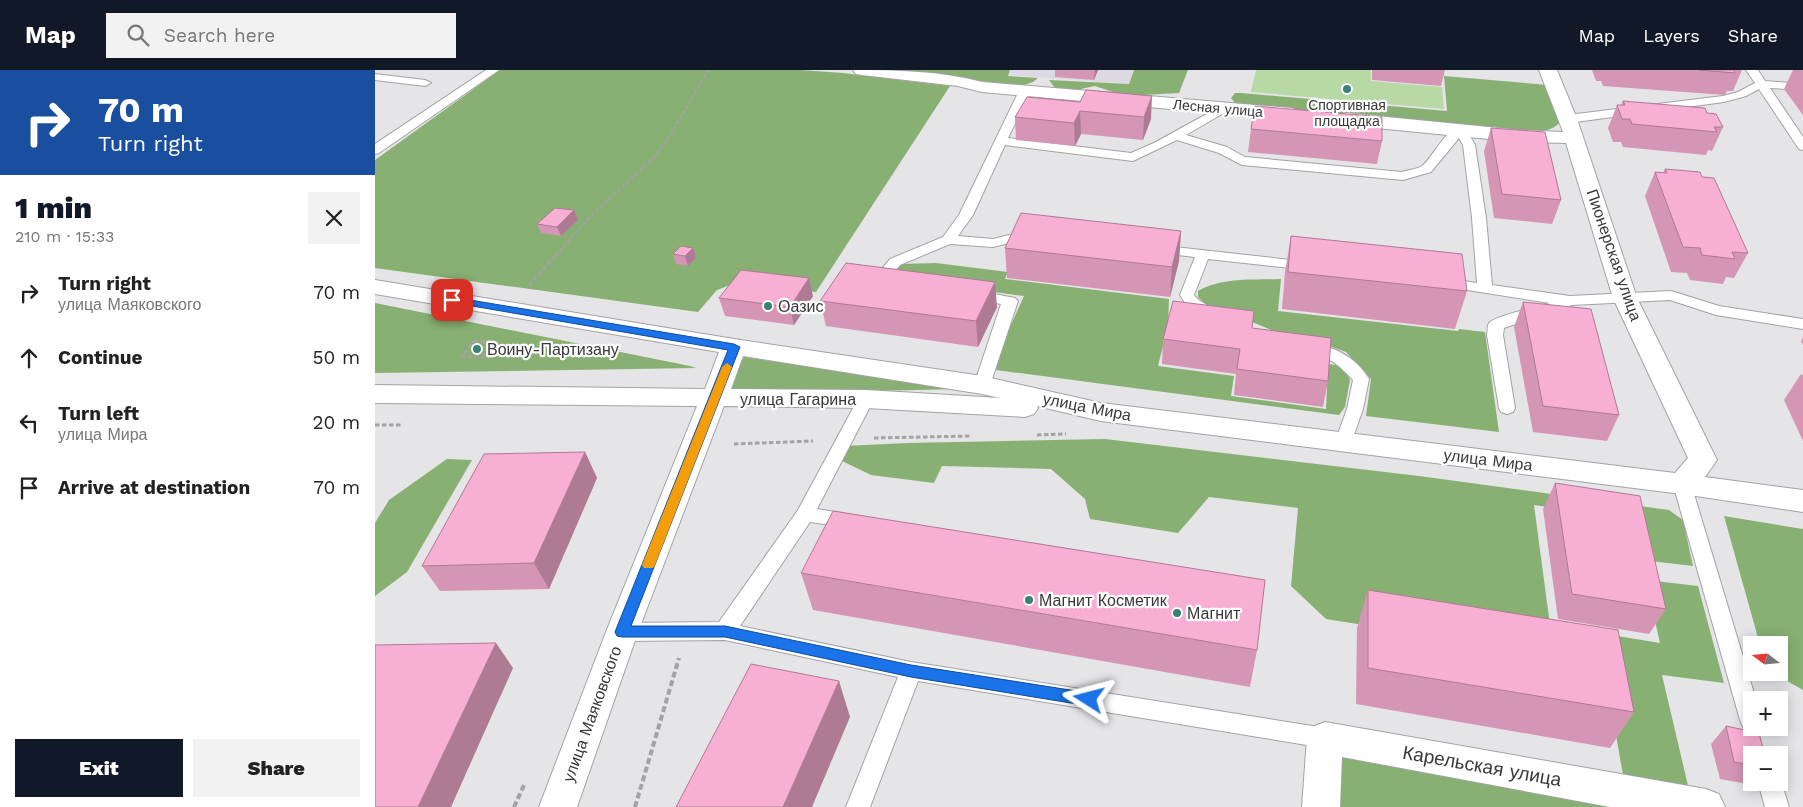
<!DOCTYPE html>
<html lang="en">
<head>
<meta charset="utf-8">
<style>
	:root { --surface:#fff; --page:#f2f2f2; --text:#222; --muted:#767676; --accent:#111827 }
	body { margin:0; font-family:"Work Sans",sans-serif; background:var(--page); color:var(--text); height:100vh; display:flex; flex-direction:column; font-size:19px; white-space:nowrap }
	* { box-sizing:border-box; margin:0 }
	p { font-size:16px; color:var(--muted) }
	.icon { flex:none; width:28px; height:28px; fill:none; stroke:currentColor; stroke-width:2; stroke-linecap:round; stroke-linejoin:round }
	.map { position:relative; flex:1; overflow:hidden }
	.drawer { display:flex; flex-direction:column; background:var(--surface); width:375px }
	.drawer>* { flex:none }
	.guide { background:#1a4fa0; color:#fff; overflow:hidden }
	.needle { width:32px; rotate:286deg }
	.buttons { position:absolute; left:1368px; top:566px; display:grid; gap:10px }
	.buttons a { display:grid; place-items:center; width:45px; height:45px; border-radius:0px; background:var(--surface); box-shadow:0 2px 12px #0003; font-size:25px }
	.pin { position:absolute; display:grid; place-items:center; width:42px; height:42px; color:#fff; margin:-21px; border-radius:10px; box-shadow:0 2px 8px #0006 }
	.me { position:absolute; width:55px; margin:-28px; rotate:279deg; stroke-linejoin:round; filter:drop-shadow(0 0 4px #0008) }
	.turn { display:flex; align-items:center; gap:18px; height:105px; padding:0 15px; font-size:22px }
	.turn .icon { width:65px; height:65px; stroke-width:2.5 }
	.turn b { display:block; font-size:35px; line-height:42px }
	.round { display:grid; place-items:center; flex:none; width:52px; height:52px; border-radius:0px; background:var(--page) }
	.headline { display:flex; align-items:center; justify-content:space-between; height:85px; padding:0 15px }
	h1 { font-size:30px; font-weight:800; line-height:38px; color:var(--accent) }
	.primary-button { display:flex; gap:10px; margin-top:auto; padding:10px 15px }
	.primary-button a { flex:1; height:58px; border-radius:0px; background:var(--accent); color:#fff; font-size:20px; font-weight:800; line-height:58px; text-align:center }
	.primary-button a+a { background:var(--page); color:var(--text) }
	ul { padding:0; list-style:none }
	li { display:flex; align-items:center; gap:15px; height:65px; padding:0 15px }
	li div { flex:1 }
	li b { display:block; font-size:19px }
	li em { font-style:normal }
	header { display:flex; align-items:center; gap:30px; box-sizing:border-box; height:70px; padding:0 25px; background:var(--accent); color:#fff }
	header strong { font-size:24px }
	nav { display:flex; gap:28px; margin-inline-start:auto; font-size:18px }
	.search { width:350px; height:45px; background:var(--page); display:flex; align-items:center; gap:12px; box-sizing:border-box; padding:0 18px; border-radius:0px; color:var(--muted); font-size:19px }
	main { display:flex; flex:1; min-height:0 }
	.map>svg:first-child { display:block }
	.built { fill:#ddd9e3 }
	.green { fill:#b6d9a5 }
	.forest { fill:#88b072 }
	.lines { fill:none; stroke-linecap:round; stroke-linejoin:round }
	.lane-casing { stroke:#a3a2a5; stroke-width:2 }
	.street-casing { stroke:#a3a2a5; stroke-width:2 }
	.path-far2 { stroke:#a3a2a4; stroke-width:2.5; stroke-dasharray:4 2; stroke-linecap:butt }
	.path-far1 { stroke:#a3a2a4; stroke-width:3; stroke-dasharray:4.5 2.5; stroke-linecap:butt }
	.path { stroke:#a3a2a4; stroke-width:4; stroke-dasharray:6 3; stroke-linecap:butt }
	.lane { fill:#fff; fill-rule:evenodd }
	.street { fill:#fff; fill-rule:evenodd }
	.wall { fill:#d596b6 }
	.shaded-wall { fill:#ae7a94 }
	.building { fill:#f8afd4; stroke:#ae7a94 }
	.route { fill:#1a73e8; stroke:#114b97 }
	.slow { fill:#f59e0b }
	.poi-dot { fill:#3b8076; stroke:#fff; stroke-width:2 }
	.labels { text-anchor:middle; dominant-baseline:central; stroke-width:4.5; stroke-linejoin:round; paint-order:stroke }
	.far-poi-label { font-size:14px; fill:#383839; stroke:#fff }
	.far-street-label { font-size:14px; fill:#383839; stroke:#fff }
	.street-label { font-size:16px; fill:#383839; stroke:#fff }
	.poi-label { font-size:16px; fill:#383839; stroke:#fff; text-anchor:start }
	.near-street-label { font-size:19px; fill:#383839; stroke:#fff }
</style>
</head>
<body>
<header>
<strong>Map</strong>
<div class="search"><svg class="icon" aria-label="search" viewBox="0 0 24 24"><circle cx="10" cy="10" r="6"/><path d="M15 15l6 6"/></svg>Search here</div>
<nav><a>Map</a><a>Layers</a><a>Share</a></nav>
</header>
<main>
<section class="drawer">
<div class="guide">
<div class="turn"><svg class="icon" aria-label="right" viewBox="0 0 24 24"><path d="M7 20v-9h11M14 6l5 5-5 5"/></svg><div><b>70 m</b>Turn right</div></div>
</div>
<div class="headline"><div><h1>1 min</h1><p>210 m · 15:33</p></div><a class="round"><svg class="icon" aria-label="close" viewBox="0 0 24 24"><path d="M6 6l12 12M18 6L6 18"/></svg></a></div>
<ul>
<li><svg class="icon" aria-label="right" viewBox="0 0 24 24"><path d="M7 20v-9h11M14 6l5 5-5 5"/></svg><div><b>Turn right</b><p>улица Маяковского</p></div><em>70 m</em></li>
<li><svg class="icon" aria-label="ahead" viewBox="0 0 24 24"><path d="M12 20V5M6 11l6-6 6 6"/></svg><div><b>Continue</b></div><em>50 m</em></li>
<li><svg class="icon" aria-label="left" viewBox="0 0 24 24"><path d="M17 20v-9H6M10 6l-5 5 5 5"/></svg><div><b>Turn left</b><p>улица Мира</p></div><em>20 m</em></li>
<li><svg class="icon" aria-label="arrive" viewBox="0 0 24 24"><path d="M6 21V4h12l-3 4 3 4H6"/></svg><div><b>Arrive at destination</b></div><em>70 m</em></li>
</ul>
<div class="primary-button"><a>Exit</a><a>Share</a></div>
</section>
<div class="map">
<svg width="1428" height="737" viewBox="0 0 1428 737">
	<rect width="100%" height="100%" fill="#e5e4e7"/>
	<polygon class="built" points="636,0 758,0 754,14 634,5"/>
	<polygon class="green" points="881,0 996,0 996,11 1067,17 1069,39 876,22"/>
	<g class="forest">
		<polygon points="125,0 425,0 468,3 575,16 441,222 363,212 342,220 323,242 0,198 0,90"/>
		<polygon points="519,0 635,0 633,6 663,8 658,12 646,16"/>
		<polygon points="759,0 813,0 804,23 750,26 720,16 701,20 680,18 674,10 754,14"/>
		<path d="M1069,6L1173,15L1185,52C1175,64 1157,62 1144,61L861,34L856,28L860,23H866L1072,41Z"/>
		<polygon points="561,193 633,202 630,209 794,229 793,256 783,296 859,306 856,326 951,339 953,294 968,296 975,310 970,337 964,345 621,300 618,295 649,226 514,208 527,194"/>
		<path d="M906,209L903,241L1083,261L1084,259L1110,262L1124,362L991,346L996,309L971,282L943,272L912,270L899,261L877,252L850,244L829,233L823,227V221C847,207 879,210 906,209Z"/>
		<polygon points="0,233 315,296 321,298 0,303"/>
		<polygon points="369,287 587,319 349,324"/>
		<polygon points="730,369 1044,406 1294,440 1308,450 1318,496 1267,490 1257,449 1159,435 1175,555 1285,573 1271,510 1323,516 1349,613 1287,605 1314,720 1249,710 1228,593 951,549 916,516 923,438 834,427 803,463 715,449 710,429 676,399 567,396 559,413 496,405 463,389 469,376 533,373"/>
		<polygon points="72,389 97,390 32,502 0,526 0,453 14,430"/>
		<polygon points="1349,446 1428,459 1428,620 1398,603 1404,602 1404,575 1385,575"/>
		<polygon points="983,686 1265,737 962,737 964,689"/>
	</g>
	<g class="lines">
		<defs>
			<g id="lane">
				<polygon points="111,0 124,0 4,83 0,84 0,74"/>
				<polygon points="1371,0 1383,0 1390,11 1428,14 1428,20 1395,18 1428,67 1428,80 1424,79 1384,19 1371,26 1349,32 1193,53 1187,49 1193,45 1348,26 1363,22 1380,13"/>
				<polygon points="0,4 50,10 56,13 50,16 0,10"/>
				<path d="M650,18L656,21L633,68L756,83L779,73L850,34L856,38L854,40L811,65L852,77L870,87L1027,102C1033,100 1042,99 1047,96C1059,87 1072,53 1090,57L1100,75L1111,148L1117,215L1195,226L1296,221L1344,236L1428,249V259L1341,245L1295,230L1197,235L1129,258L1128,265L1140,338L1138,342L1132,344L1126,342L1124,338L1112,265C1113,261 1112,256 1114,253C1120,246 1164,236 1175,233L1067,216L1062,215L1060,212L1062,209L1067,208L1102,213L1097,148L1088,75L1084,68L1056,102L1028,110L867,95L844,83L802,70L758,91L630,75L598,145L583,166L618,169L650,161L661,163L663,166L661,169H650L618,177L575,174L525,195L509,214H499L497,211L515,189L568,167L584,145L644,21Z"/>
				<path d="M782,175L934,192L939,193L941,196L939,199L934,200L833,189L819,225C826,235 839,236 846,245L843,248L838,250L813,237L805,225L820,187L777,182L775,179L777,176Z"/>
				<polygon points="598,220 640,228 643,231 615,315 613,319 607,320 601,319 599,315 626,234 593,227 591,224 593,221"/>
				<path d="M934,273C959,276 981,287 994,309L988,339L975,376L969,378L963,376L960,372L972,339L978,310C958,289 955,288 928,282L926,278L928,274Z"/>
				<polygon points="491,323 497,325 499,329 442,439 484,446 486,451 484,456 477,458 435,452 365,556 536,592 950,658 958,661 961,668 958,675 950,678 543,611 495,737 471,737 523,607 350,570 247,571 240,568 237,562 240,556 247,553 344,552 423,440 483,329 485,325"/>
				<polygon points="1307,407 1313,409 1316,414 1381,630 1376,630 1376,658 1383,658 1376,660 1368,657 1365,650 1298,414 1301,409"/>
				<polygon points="1404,705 1414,737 1390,737 1383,712 1404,712"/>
			</g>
			<g id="street">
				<path d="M478,0C522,0 565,1 607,12L916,38L923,40L925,44L923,48L916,50L607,22L583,16L487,5L481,4Z"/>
				<path d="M1164,0H1182L1202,49L1262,228L1342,390L1330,407L1428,420V442L1307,424L726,351L662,336L663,338L659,344L650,347L491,338L349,336L263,562L202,737H164L231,562L322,336L0,333V315L330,319L344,282L0,224V210L359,269L607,306L726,333L1300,403L1313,388L1238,228L1191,73L1144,72L971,55L964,53L962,49L964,45L971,43L1144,60L1188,62ZM368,286L607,324L625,328L491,320L356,319Z"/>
				<polygon points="950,652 1331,719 1344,724 1350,737 1235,737 967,687 965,737 927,737 932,668 937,657"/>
			</g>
		</defs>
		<use href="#lane" class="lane-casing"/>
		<use href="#street" class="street-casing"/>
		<polyline class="path-far2" points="180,186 216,146 280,86 295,66 333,0"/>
		<g class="path-far1">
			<polyline points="154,215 181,185"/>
			<polygon points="99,271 119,272 108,287 87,286"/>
			<polyline points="0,355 28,355"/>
			<polyline points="662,365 691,364"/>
			<polyline points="499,368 596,366"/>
			<polyline points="359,374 438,371"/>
		</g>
		<g class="path">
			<polyline points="139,737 150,713"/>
			<polyline points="260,737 304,588"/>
		</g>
		<use href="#lane" class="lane"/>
		<use href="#street" class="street"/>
	</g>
	<g class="wall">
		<polygon points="680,0 723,0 719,10 680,7"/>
		<polygon points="997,0 1070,0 1066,16 997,10"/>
		<polygon points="1217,0 1367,0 1358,21 1352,21 1350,25 1228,16 1226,11 1221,11"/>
		<polygon points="1418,0 1428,0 1428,45 1409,19"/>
		<polygon points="1248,31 1332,43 1348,57 1337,81 1333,80 1331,85 1248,77 1246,72 1238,72 1233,58 1242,35 1246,35"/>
		<polygon points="705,32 776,49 768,70 706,64 700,76 641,70 640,47"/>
		<polygon points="1116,58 1186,130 1177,154 1119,148 1109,81"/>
		<polygon points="876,59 1007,71 1002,94 873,82"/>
		<polygon points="1290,99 1327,107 1373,183 1359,208 1351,207 1348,214 1315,210 1312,203 1296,202 1270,126 1280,102 1288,103"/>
		<polygon points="199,140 203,150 186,166 166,163 162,154"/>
		<polygon points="806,161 804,191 795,227 632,208 630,178"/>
		<polygon points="916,166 1092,221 1080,259 907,239 910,202"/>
		<polygon points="318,178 321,188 313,196 301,194 298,184"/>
		<polygon points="438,226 419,255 350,246 344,228"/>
		<polygon points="445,231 622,237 603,277 451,256"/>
		<polygon points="1148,232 1244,345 1232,371 1158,362 1139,257"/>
		<polygon points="877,258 953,311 948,337 859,325 861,304 787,294 788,269"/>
		<polygon points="1428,267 1428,275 1426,271"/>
		<polygon points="1426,304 1428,305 1428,371 1409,330"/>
		<polygon points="210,382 222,408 174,519 65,521 47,496"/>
		<polygon points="1180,413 1291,539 1274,564 1183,549 1168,439"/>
		<polygon points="426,503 882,580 875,617 438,540"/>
		<polygon points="993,520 1259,642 1235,678 981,634 982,558"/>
		<polygon points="1351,656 1376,695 1376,712 1381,712 1378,715 1345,709 1336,674"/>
	</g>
	<g class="shaded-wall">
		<polygon points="720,0 723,0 719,10"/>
		<polygon points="777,26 776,49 768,70 769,47"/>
		<polygon points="705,41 706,64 700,76 699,53"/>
		<polygon points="199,140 203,150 186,166 182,157"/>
		<polygon points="806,161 804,191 795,227 797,197"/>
		<polygon points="318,178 321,188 313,196 310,186"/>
		<polygon points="434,208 438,226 419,255 415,237"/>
		<polygon points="620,212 622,237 603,277 601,251"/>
		<polygon points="210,382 222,408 174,519 159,493"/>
		<polygon points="121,573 138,598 76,737 43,737"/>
		<polygon points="464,611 475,647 437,737 408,737"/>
	</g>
	<g class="building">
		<polygon points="1324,0 1359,0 1360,3"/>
		<polygon points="711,20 777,26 769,47 705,41 699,53 640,47 652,27 705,32"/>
		<polygon points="1248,31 1330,38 1332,43 1341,44 1348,57 1339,57 1342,62 1257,54 1255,49 1247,49 1242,35 1250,35"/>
		<polygon points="880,36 1007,47 1007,71 876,59"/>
		<polygon points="1116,58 1170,62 1186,130 1127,124"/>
		<polygon points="1290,99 1325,102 1327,107 1339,108 1373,183 1357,182 1360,189 1327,185 1325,178 1308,177 1280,102 1292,103"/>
		<polygon points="180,138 199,140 182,157 162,154"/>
		<polygon points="646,143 806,161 797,197 630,178"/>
		<polygon points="916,166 1087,184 1092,221 913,202"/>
		<polygon points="306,176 318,178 310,186 298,184"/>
		<polygon points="471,193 620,212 601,251 445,231"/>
		<polygon points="366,200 434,208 415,237 344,228"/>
		<polygon points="798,231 879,241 877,258 956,268 953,311 862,299 865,279 788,269"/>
		<polygon points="1148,232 1216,239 1244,345 1168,336"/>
		<polygon points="210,382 159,493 47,496 109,384"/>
		<polygon points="1180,413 1265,426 1291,539 1197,524"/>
		<polygon points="458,441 890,510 882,580 426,503"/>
		<polygon points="993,520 1243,560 1259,642 993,598"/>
		<polygon points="121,573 43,737 0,737 0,575"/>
		<polygon points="376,594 464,611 408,737 301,737"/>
		<polygon points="1351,656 1384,663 1390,685 1376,685 1376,695 1359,692"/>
	</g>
	<polygon class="route" points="77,227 359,274 365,277 256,556 350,556 536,595 714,623 719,625 721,629 719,634 714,636 536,607 350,567 247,567 242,566 240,562 353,280 74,232 74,228"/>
	<polygon class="slow" points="352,293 357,297 280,495 278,498 269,498 267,495 347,297"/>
	<g class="poi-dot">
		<circle cx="972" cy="19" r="5"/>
		<circle cx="393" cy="236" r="5"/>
		<circle cx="102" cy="279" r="5"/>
		<circle cx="654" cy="530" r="5"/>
		<circle cx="802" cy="543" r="5"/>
	</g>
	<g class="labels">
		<g class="far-poi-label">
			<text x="972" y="35">Спортивная<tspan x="972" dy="16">площадка</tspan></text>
		</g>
		<g class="far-street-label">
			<text transform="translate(843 38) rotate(5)">Лесная улица</text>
		</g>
		<g class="street-label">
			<text transform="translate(1239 185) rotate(71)">Пионерская улица</text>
			<text x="423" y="329">улица Гагарина</text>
			<text transform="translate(712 337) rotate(11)">улица Мира</text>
			<text transform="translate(1113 390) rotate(7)">улица Мира</text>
			<text transform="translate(217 644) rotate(-70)">улица Маяковского</text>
		</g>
		<g class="poi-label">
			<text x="403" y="236">Оазис</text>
			<text x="112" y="279">Воину-Партизану</text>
			<text x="664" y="530">Магнит Косметик</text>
			<text x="812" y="543">Магнит</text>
		</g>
		<g class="near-street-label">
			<text transform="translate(1107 696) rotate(10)">Карельская улица</text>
		</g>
	</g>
</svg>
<div class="buttons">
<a><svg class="needle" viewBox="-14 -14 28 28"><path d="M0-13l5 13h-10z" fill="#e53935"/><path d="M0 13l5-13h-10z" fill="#767676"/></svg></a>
<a>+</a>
<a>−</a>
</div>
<div class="pin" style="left:77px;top:230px;background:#d93025"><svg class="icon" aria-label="arrive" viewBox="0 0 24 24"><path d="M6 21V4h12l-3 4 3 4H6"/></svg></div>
<svg class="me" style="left:714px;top:629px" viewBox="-20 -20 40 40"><path d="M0-17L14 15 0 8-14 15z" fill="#1a73e8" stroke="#fff" stroke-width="4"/></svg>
</div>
</main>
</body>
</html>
